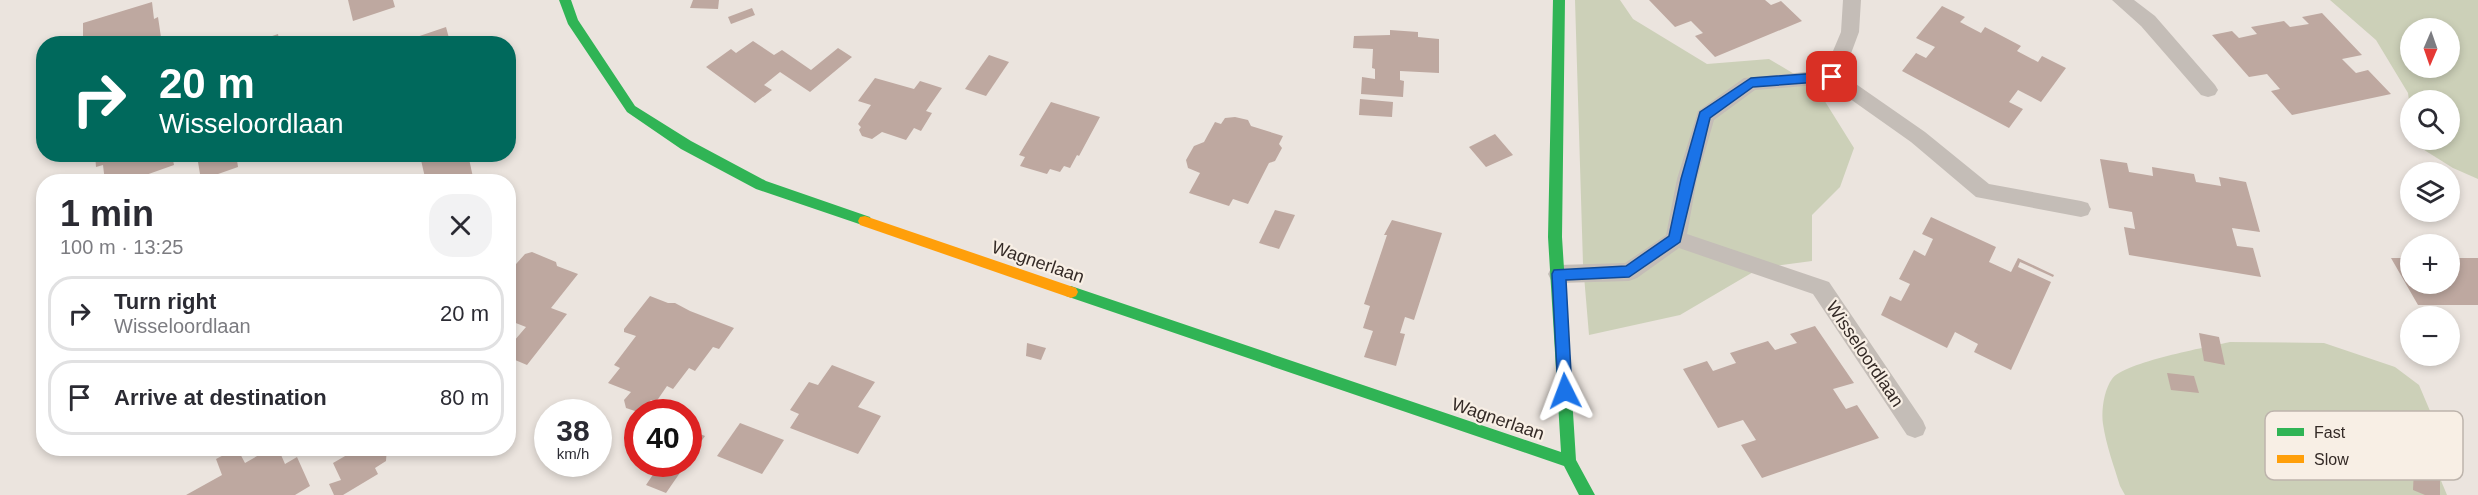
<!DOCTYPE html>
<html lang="en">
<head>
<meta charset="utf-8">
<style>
	:root { --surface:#fff; --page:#f2f2f3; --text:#2b2b33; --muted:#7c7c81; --line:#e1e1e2 }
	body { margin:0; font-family:Helvetica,sans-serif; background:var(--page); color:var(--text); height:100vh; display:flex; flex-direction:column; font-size:22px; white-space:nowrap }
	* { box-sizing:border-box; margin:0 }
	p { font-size:20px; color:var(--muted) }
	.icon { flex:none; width:33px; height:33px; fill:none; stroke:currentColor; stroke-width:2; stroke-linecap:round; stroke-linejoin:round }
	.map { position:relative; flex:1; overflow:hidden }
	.details { position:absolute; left:36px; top:174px; width:480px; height:282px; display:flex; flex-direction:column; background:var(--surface); border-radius:24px; box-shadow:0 3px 9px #0003 }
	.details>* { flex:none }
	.top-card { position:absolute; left:36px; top:36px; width:480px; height:126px; border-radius:24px; box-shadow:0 3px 9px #0003; background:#00695c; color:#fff; overflow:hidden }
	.needle { width:39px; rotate:182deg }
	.controls { position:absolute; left:2400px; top:18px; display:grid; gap:12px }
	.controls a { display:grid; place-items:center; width:60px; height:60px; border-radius:50%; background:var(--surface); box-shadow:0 3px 9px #0003; font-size:30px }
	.speed { position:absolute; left:534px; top:399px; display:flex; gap:12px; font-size:30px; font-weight:700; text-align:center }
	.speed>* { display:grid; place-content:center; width:78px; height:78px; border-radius:50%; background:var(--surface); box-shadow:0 3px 9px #0003; line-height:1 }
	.speed small { font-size:15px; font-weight:400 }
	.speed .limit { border:9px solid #d22; background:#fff; color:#111 }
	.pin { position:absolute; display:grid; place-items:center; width:51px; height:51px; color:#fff; margin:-26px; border-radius:12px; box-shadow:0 3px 9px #0006 }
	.me { position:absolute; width:66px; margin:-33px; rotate:357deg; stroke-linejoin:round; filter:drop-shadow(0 0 4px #0008) }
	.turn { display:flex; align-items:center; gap:21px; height:126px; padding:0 24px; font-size:27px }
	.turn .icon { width:78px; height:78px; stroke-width:2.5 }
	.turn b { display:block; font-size:42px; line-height:51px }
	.round { display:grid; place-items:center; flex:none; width:63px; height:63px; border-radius:24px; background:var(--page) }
	.summary { display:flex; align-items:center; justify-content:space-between; height:102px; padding:0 24px }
	h1 { font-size:36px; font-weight:700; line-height:45px }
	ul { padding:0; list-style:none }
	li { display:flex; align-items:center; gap:18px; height:75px; margin:0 12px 9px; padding:0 12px; border:3px solid var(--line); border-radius:24px }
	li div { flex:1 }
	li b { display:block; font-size:22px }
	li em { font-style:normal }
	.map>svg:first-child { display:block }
	.green { fill:#ccd0b8; fill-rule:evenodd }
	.building { fill:#bea8a0 }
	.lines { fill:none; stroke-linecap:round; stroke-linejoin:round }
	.lane { fill:#c4bdb7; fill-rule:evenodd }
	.fast { fill:#30b455; fill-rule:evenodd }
	.slow { fill:#ff9f0a; fill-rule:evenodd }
	.route { fill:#1a73e8; stroke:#114b97; stroke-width:1.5 }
	.labels { text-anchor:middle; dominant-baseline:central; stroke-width:4.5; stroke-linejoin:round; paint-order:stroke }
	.street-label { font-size:18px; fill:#342a26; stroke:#f8efe5 }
	.key { fill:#f8efe5; stroke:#bdb4ac; stroke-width:1.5 }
	.key-label { font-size:16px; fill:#342a26 }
</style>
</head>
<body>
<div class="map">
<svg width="2478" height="495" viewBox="0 0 2478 495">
	<rect width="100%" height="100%" fill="#ebe4de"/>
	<g class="green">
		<polygon points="1575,0 1620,0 1633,19 1707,64 1769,59 1816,87 1854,148 1840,187 1812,215 1812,261 1760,268 1680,315 1589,335 1583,264"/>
		<path d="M2330,0H2478V179L2453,168L2413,143V140H2450V100H2410V109L2408,93L2376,40ZM2410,28H2450V68H2410Z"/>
		<path d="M2230,342L2324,343L2395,367L2419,385L2433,418L2437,471L2447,495H2125L2120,486C2114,466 2106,445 2103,424C2101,411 2104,390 2112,379C2124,362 2208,347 2230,342Z"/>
	</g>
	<g class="building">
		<polygon points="348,0 393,0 395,7 353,21"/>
		<polygon points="693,0 719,0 718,9 690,8"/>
		<polygon points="1649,0 1765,0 1771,5 1781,1 1802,21 1715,57 1695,36 1703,33 1691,21 1675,27"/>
		<polygon points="152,2 154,19 158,17 162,44 83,44 83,23"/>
		<polygon points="1942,6 1965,17 1960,22 1981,33 1985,27 2021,46 2017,51 2038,62 2042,56 2066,68 2041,102 2018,90 2009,102 2023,109 2009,128 1902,71 1916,53 1926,58 1935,47 1916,38"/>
		<polygon points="752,8 755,15 731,24 728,17"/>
		<polygon points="2322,13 2362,55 2342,59 2356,73 2368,70 2391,94 2292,115 2271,91 2280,89 2267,74 2249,77 2212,35 2232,31 2239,38 2257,34 2251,27 2284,21 2290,27 2309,24 2302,17"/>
		<polygon points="446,27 450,42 454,40 455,44 396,44"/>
		<polygon points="1390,30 1418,32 1418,37 1439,39 1439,73 1400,71 1400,80 1404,81 1403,97 1361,94 1362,77 1375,79 1375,69 1372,68 1373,49 1353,48 1354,36 1390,35"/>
		<polygon points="278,34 280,44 252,44 252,43"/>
		<polygon points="753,41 774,55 782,50 811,70 838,48 852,57 810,92 780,72 764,85 772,90 755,103 706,67 731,49 736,53"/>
		<polygon points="989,55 1009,62 986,96 965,89"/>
		<polygon points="875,78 914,89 920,81 942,88 926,111 932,113 921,131 914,128 906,140 882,132 872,139 862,136 859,130 861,127 858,124 871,105 858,101"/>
		<polygon points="1360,99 1393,102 1392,117 1359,115"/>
		<polygon points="1051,102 1100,117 1079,156 1077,155 1070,168 1064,166 1060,172 1050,169 1047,174 1020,166 1025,157 1019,155"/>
		<polygon points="1235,117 1248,120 1251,126 1283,136 1279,144 1282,148 1275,161 1269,163 1248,204 1233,199 1229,206 1189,193 1200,173 1188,168 1186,160 1194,146 1204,142 1215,122 1221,124 1225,118"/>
		<polygon points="1495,134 1513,155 1486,167 1469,147"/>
		<polygon points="95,154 189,154 189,155 173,160 174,165 126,182 122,182 122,178 105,182 103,165 96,167"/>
		<polygon points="223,154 236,154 238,167 201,180 198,162"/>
		<polygon points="434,154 468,154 474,182 426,182 421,160"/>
		<polygon points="2100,159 2127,163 2129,172 2153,176 2152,167 2194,174 2196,182 2221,186 2219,177 2246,182 2260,232 2232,228 2237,246 2253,248 2261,277 2129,255 2124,227 2135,229 2132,212 2109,208"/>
		<polygon points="1275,210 1295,215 1279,249 1259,243"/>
		<polygon points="1931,217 1996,247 1989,262 2011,272 2018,258 2054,275 2053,277 2020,262 2018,267 2051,282 2011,370 1974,352 1978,344 1955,332 1947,348 1881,315 1890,296 1901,301 1910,284 1899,279 1914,250 1925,256 1933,239 1922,234"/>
		<polygon points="1392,220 1442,233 1414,320 1405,317 1400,333 1405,334 1396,366 1364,357 1373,331 1363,328 1370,306 1364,304 1387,235 1384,235"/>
		<polygon points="532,252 556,262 557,266 578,274 551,308 567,314 527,365 508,357 508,348 526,327 508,320 508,273 525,254"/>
		<polygon points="2391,258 2410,258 2410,284 2450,284 2450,258 2478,258 2478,305 2418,305"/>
		<polygon points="650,296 668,303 675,303 690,311 734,328 719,349 713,347 695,371 689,368 673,389 667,386 656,402 651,400 645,408 635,411 626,408 624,400 631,392 608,383 620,368 614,365 636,336 624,332 624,329"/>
		<polygon points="1815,326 1854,383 1833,389 1846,409 1857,405 1879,438 1762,478 1741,445 1756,440 1743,420 1718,428 1683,369 1707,361 1713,371 1736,363 1730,353 1768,341 1775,350 1797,343 1790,334"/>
		<polygon points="2199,333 2219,337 2225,365 2204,361"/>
		<polygon points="1027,343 1046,348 1041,360 1026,356"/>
		<polygon points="832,365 875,382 858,407 881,416 858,454 790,428 799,414 790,410 809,382 818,385"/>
		<polygon points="2167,373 2194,376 2199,393 2171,390"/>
		<polygon points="740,423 784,440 762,474 717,456"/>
		<polygon points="688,429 705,436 688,460"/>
		<polygon points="237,448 245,463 271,448 278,448 285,464 297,457 310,486 295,495 186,495 222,475 216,459"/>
		<polygon points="359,448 387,448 386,461 375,468 378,474 343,495 334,495 329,484 341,480 333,463"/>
		<polygon points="649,464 686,464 666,493 646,485 658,467"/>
		<polygon points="2414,468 2440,479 2440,495 2425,495 2413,490"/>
	</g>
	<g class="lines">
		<g class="lane">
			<polygon points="1843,0 1861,0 1859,32 1843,75 1925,132 1989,184 2081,201 2088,203 2091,209 2088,215 2081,217 1976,197 1911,142 1829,84 1755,90 1714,120 1697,179 1687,234 1829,282 1923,421 1926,428 1923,435 1915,438 1907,435 1813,294 1679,248 1637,278 1629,281 1559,283 1551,280 1548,274 1551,268 1559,265 1625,263 1666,235 1677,179 1698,111 1744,78 1825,70 1841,32"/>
			<polygon points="2112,0 2134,0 2155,16 2215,85 2218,90 2215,95 2208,97 2201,95 2141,26"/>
		</g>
		<g class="fast">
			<polygon points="559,0 571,0 578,20 635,106 691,141 766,181 870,217 872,221 870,225 865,226 756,189 681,149 627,112 568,24"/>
			<polygon points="1553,0 1565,0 1562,237 1576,460 1595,495 1579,495 1564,466 1066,296 1064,292 1066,288 1071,286 1561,452 1548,237"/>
		</g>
		<polygon class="slow" points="865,216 1076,288 1078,292 1076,296 1071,298 860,225 858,221 860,217"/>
	</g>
	<polygon class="route" points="1832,72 1838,77 1832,81 1753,87 1710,118 1680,242 1629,277 1566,280 1572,391 1570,396 1565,398 1560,396 1558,391 1552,274 1554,270 1626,266 1669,236 1681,179 1700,112 1751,78"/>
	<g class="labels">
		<g class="street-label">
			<text transform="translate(1038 262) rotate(19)">Wagnerlaan</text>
			<text transform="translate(1865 354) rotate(56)">Wisseloordlaan</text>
			<text transform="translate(1498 419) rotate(19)">Wagnerlaan</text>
		</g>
	</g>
	<rect x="2265" y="411" width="198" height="69" rx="9" class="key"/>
	<rect x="2277" y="428" width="27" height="8" fill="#30b455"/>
	<rect x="2277" y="455" width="27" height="8" fill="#ff9f0a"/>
	<g class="key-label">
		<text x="2314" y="438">Fast</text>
		<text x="2314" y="465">Slow</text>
	</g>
</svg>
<div class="controls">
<a><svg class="needle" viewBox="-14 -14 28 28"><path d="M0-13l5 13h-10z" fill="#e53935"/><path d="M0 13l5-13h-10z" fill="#7c7c81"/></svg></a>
<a><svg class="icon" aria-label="search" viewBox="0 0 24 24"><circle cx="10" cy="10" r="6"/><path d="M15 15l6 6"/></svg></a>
<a><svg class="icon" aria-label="layers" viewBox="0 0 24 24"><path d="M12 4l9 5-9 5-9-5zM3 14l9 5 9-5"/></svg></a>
<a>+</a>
<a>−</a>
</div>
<div class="speed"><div>38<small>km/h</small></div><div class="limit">40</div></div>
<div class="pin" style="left:1832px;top:77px;background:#d93025"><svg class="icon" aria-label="arrive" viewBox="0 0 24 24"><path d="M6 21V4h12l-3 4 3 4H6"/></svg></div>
<svg class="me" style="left:1565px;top:391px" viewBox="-20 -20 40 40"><path d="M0-17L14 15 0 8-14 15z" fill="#1a73e8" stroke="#fff" stroke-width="4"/></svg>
<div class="top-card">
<div class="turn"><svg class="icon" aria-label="right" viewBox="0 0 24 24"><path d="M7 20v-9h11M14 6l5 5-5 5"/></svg><div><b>20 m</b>Wisseloordlaan</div></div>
</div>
<section class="details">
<div class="summary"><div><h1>1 min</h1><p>100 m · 13:25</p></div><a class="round"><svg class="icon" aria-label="close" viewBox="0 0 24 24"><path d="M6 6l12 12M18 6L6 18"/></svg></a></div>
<ul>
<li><svg class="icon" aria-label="right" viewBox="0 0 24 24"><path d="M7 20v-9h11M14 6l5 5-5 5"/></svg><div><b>Turn right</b><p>Wisseloordlaan</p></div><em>20 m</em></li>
<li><svg class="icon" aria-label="arrive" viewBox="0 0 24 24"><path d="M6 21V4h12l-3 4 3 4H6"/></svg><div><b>Arrive at destination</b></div><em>80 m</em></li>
</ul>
</section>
</div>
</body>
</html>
